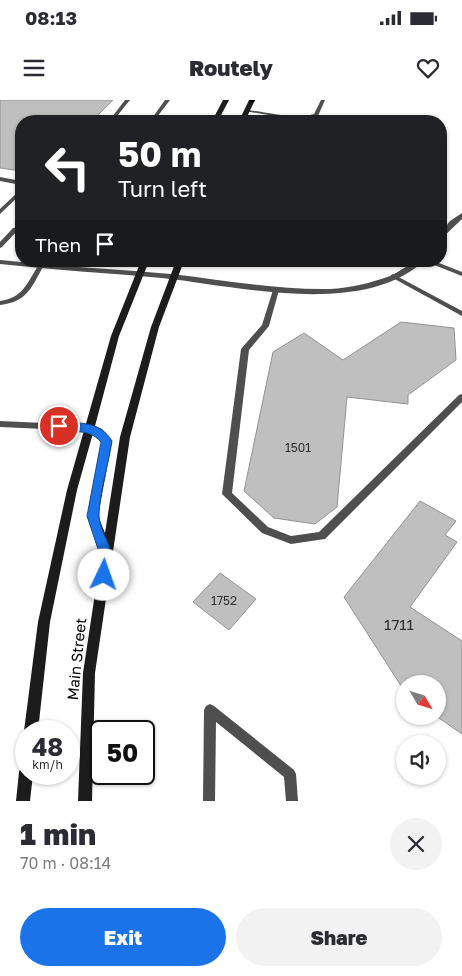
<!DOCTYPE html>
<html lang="en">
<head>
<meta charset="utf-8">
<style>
	:root { --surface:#fff; --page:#f2f2f3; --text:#2b2b33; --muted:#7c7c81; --accent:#1a73e8 }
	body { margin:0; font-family:"Golos Text",sans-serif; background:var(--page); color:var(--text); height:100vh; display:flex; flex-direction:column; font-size:19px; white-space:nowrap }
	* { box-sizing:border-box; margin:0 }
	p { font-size:16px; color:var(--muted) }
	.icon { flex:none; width:28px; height:28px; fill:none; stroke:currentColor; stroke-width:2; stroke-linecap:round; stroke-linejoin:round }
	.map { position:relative; height:701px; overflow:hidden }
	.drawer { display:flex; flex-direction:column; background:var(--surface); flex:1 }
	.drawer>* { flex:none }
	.top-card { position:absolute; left:15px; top:15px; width:432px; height:152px; border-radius:20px; box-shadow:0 1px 4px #0004; background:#202124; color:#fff; overflow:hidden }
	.needle { width:32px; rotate:128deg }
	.controls { position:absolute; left:396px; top:575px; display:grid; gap:10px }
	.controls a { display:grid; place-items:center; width:50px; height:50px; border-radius:50%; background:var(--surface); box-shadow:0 1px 4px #0004; font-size:25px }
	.speed { position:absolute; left:15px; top:620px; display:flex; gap:10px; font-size:25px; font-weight:700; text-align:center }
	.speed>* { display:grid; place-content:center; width:65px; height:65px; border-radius:50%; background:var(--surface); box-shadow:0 1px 4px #0004; line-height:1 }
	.speed small { font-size:12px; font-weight:400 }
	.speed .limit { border:2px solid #111; border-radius:8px; background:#fff; color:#111 }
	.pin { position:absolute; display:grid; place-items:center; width:42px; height:42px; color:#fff; margin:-21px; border:2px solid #fff; border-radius:50%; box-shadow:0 1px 5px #0007 }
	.me { position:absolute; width:55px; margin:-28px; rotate:3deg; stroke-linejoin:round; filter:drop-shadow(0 0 4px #0008) }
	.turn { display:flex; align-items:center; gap:18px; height:105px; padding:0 20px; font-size:22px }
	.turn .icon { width:65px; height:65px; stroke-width:2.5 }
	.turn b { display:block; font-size:35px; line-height:42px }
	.then { display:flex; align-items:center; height:48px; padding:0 20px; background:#0003; gap:10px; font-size:19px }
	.round { display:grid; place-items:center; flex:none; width:52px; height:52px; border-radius:26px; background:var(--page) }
	.overview { display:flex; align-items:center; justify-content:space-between; height:85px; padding:0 20px }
	h1 { font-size:30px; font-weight:800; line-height:38px }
	.button { display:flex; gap:10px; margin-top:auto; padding:10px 20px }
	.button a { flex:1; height:58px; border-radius:30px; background:var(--accent); color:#fff; font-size:20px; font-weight:800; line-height:58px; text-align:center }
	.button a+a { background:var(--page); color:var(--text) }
	.status { display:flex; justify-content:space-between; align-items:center; height:35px; padding:0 25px; background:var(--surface); direction:ltr }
	.status svg { height:14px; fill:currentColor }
	header { display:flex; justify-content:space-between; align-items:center; height:65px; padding:0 20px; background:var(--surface); font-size:22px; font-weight:800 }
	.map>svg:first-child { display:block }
	.building { fill:#bfbfbf; stroke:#939393 }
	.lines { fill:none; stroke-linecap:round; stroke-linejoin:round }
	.service { fill:#4f4f4f; fill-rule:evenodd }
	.minor { fill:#4f4f4f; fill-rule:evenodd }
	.secondary { fill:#1c1c1c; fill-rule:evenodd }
	.primary { fill:#000; fill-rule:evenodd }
	.route { fill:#1a73e8; stroke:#114b97 }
	.labels { text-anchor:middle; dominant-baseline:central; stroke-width:4; stroke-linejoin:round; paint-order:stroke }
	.number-label { font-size:12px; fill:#303030 }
	.near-number-label { font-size:15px; fill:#303030 }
	.street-label { font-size:15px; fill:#000; stroke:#fff }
</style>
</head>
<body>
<div class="status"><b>08:13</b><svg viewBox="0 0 49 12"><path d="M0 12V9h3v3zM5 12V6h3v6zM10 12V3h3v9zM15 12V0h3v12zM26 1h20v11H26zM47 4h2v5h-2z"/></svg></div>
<header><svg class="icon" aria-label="menu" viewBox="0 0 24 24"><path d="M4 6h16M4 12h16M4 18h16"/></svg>Routely<svg class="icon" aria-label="heart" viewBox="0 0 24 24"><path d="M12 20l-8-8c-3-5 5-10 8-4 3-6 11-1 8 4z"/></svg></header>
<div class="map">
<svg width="462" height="701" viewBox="0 0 462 701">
	<rect width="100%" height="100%" fill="#fff"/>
	<g class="building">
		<polygon points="0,0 113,0 92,21 21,21 21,71 0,68"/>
		<polygon points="401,222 454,228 456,260 408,295 408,304 347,297 337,407 315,424 274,418 244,391 273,252 304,233 343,260"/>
		<polygon points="420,401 456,421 445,435 457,442 410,507 462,541 462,634 436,616 438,584 405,584 405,592 344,497"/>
		<polygon points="220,473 256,499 229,530 193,502"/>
	</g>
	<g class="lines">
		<g class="service">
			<polygon points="125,0 130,0 113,21 109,21"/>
			<polygon points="165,0 170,0 154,21 150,21"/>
			<path d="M321,0H325L318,16L307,20H297L245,11L247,10C267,12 295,20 314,14Z"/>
			<polygon points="0,77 21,81 21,85 0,81"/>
			<polygon points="21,89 21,94 0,114 0,109"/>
			<polygon points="21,127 21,131 17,131 2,147 0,148 0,142 13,128"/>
			<polygon points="424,161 434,161 462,172 462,176"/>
			<path d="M40,165L43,167C31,188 27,202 0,205V201C23,198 27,183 38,166Z"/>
			<polygon points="393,174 462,211 462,216 391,177 391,175"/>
			<polygon points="276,188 279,190 269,226 249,250 232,393 268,427 291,436 319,432 459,295 462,294 462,302 325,439 291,444 262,433 222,394 241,249 262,225 273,190"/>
			<polygon points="0,321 89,325 93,328 89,331 0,327"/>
			<polygon points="210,604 214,606 294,670 296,674 298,701 286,701 284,677 216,622 215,701 203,701 204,610 206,606"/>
		</g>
		<g class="minor">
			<polygon points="462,113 462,119 441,139 441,132 450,121"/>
			<path d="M0,160C57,166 114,169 171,174C224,180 276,190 330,189C350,188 371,183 390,176C402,171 410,161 424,161C361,218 238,186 162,178C108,173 54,170 0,164Z"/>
		</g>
		<g class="secondary">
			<polygon points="223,0 229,0 218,21 212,21"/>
			<polygon points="249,0 255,0 245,21 239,21"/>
			<polygon points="141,161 149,161 119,236 95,326 102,329 112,341 98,416 105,433 120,337 151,227 176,161 184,161 159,227 130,337 95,573 92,701 78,701 83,573 101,454 88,416 102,342 93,333 77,390 50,522 38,631 26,631 26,636 24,631 38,522 67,390 111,236"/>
			<polygon points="26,665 26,674 33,674 30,701 16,701 19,672 21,667"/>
		</g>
		<polygon class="primary" points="249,0 255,0 255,1 252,3"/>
	</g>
	<path class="route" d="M59,322C79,323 100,321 112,341C109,361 99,396 99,415C100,438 121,452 109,479H99L97,475L100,455L87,416L101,342C88,327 72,334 55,329L54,326Z"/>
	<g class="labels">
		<g class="number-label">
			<text x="298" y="347">1501</text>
			<text x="224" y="500">1752</text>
		</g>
		<g class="near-number-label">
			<text x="399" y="524">1711</text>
		</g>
		<g class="street-label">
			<text transform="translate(76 559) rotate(-84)">Main Street</text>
		</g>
	</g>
</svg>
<div class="controls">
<a><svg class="needle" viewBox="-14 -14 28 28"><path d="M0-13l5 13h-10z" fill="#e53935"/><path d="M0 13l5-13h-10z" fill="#7c7c81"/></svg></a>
<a><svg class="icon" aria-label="sound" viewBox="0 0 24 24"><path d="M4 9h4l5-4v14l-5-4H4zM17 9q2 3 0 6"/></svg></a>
</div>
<div class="speed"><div>48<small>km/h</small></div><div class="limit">50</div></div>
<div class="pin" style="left:59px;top:326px;background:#d93025"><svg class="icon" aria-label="arrive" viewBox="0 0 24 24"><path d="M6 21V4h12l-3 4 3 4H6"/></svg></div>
<svg class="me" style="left:104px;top:475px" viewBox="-20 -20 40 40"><circle r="19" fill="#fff"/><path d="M0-13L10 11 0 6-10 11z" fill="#1a73e8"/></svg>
<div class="top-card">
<div class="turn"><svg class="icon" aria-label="left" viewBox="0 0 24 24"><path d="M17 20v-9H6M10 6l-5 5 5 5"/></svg><div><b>50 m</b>Turn left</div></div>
<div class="then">Then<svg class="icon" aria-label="arrive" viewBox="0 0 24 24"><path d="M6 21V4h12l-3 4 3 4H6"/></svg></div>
</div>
</div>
<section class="drawer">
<div class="overview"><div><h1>1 min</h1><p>70 m · 08:14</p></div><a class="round"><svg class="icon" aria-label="close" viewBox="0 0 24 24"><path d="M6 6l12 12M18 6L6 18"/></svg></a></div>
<div class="button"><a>Exit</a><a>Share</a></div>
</section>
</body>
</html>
